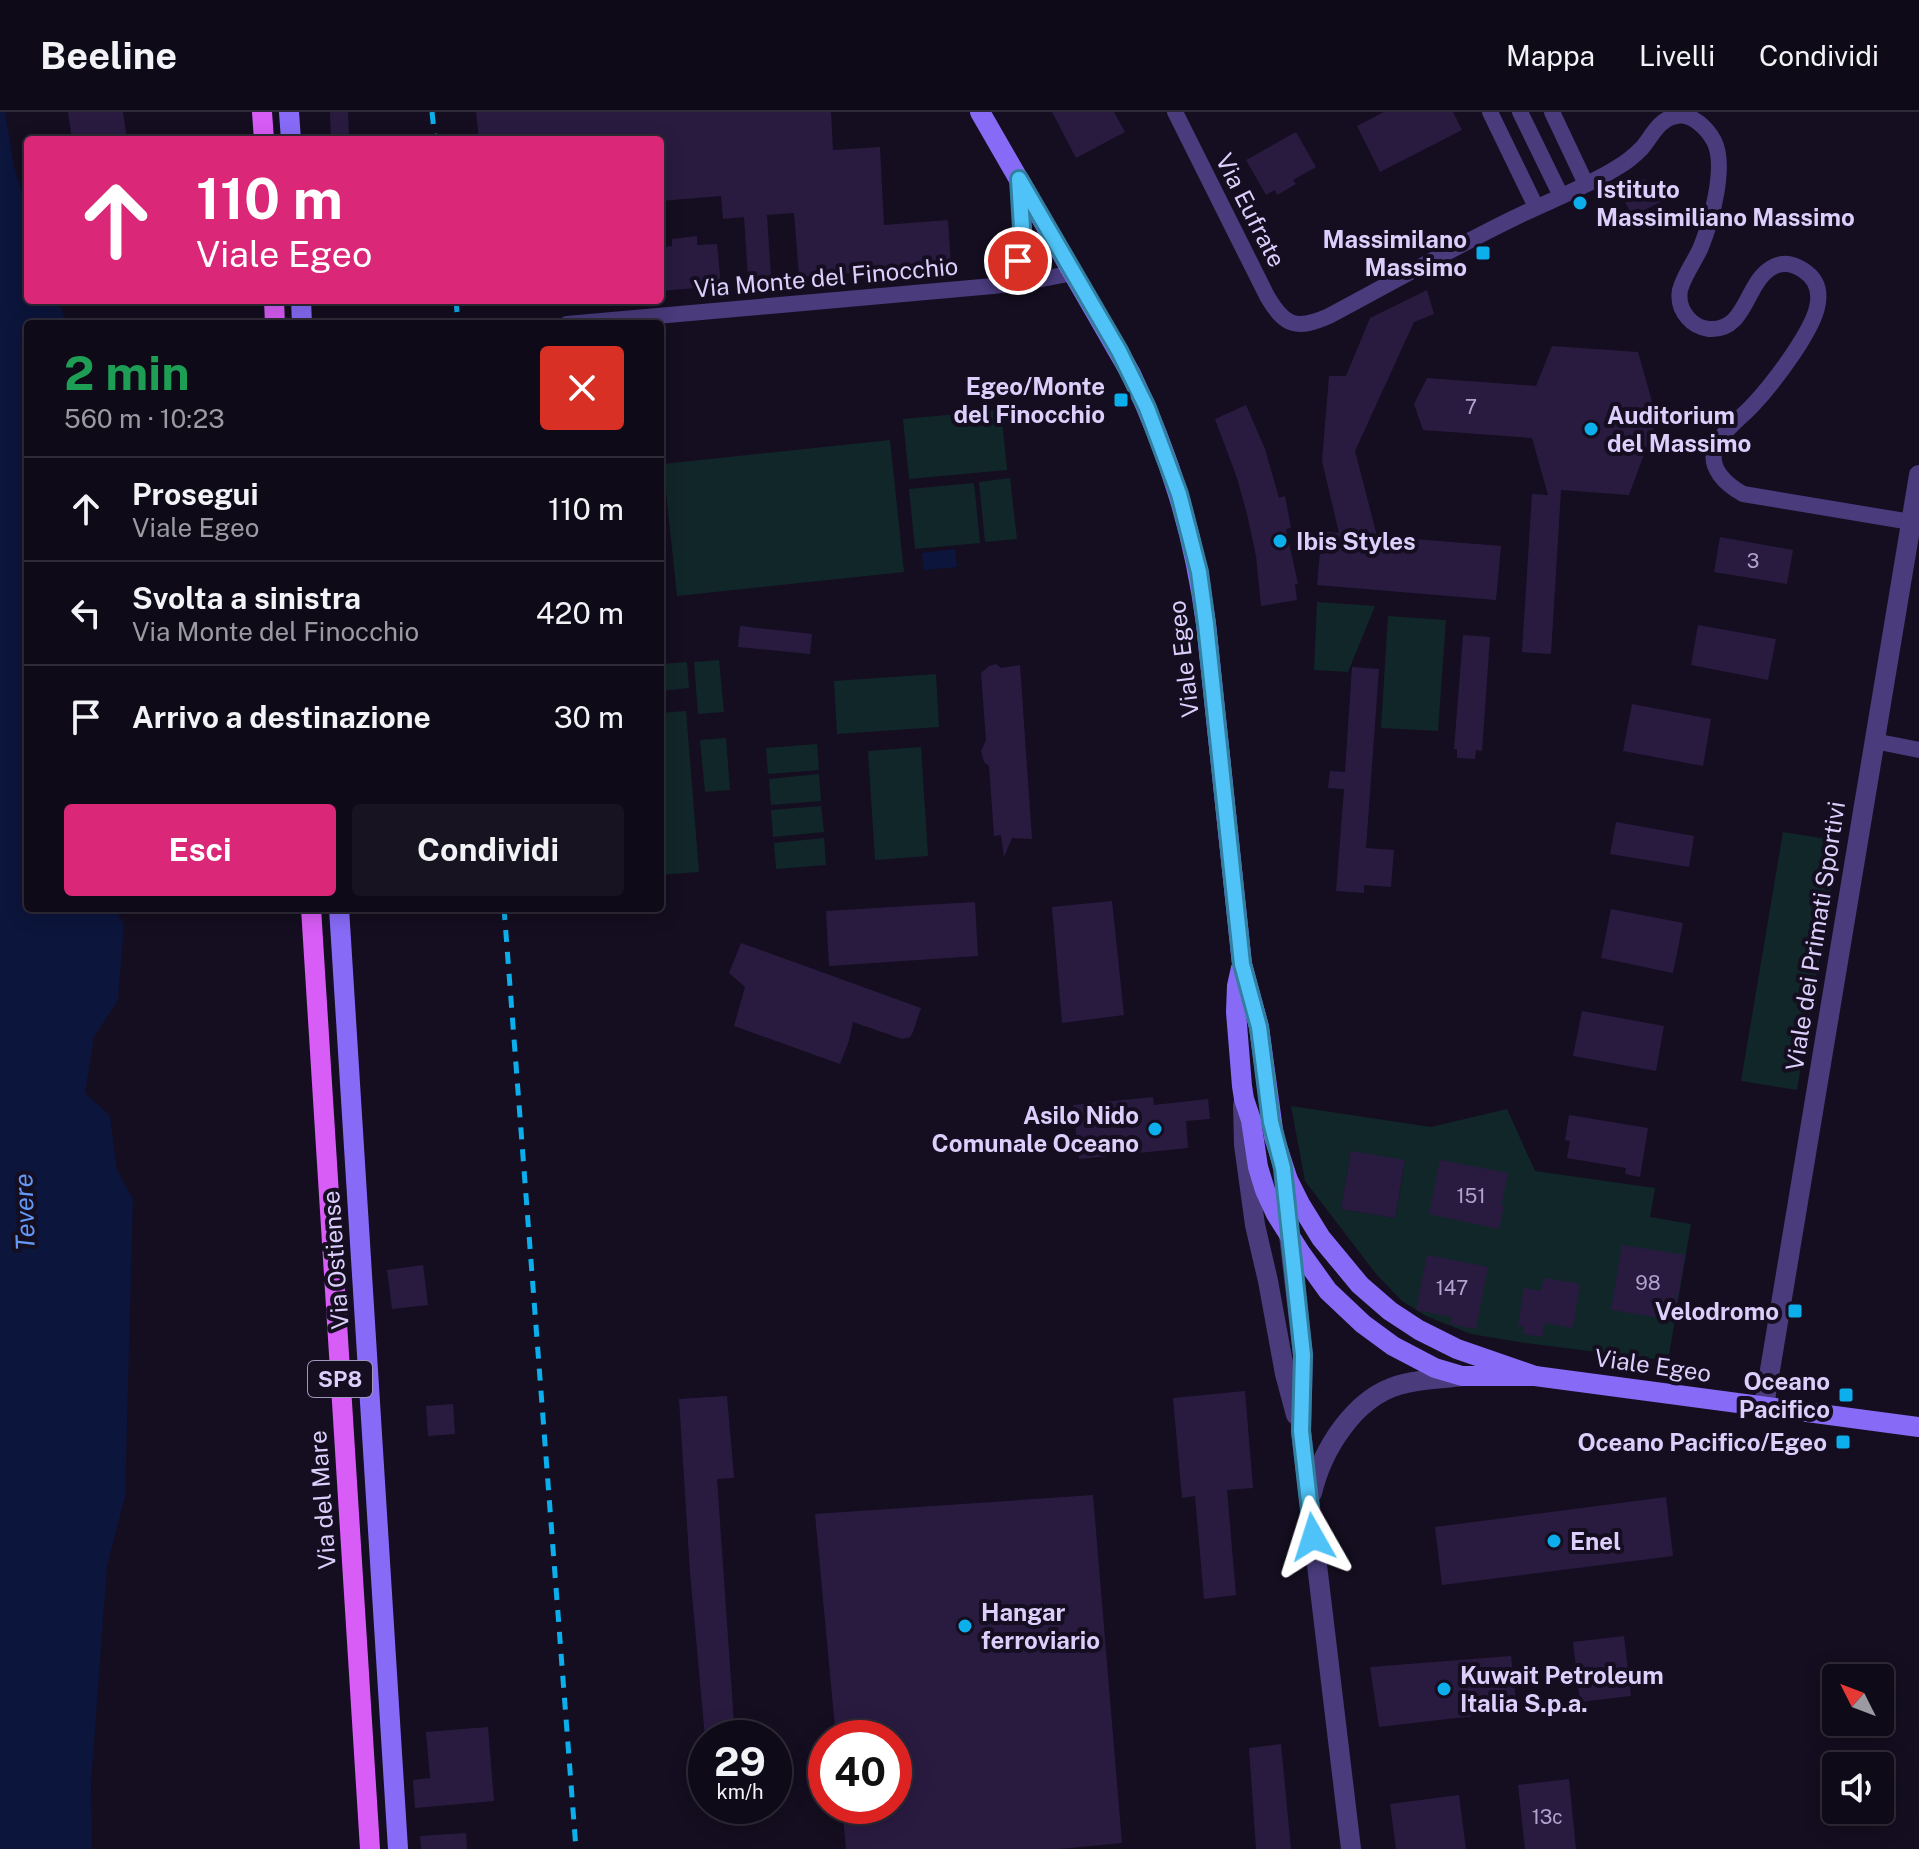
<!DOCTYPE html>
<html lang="it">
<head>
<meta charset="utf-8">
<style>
	:root { --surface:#0f0a18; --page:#181321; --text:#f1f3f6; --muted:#9b9aa2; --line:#2f2b37; --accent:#db2777 }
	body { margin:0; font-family:"Public Sans",sans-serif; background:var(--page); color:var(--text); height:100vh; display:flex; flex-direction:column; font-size:30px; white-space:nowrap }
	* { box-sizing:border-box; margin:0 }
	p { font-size:26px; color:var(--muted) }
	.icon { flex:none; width:44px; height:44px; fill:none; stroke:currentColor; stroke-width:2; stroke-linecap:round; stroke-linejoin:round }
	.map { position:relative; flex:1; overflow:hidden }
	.details { position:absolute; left:24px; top:208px; width:640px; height:592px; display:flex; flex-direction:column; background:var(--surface); border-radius:8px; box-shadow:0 4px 20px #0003,0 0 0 2px var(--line) }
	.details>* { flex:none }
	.banner { position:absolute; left:24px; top:24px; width:640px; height:168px; border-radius:8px; box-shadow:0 4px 20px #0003,0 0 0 2px var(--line); background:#db2777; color:#fff; overflow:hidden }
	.needle { width:52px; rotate:312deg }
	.fabs { position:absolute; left:1822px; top:1552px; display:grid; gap:16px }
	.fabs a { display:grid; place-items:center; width:72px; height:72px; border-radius:8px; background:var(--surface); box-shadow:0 4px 20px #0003,0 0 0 2px var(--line); font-size:40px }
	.speed { position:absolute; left:688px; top:1608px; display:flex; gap:16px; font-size:40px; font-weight:700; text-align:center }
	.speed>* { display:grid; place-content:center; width:104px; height:104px; border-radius:50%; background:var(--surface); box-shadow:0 4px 20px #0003,0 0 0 2px var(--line); line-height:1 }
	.speed small { font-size:20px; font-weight:400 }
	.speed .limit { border:12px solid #d22; background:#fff; color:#111 }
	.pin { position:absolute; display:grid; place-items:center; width:68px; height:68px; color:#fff; margin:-34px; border:4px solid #fff; border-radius:50%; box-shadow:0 2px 8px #0007 }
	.me { position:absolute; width:88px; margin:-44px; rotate:354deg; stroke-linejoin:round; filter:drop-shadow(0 0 6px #0008) }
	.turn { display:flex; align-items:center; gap:28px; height:168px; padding:0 40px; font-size:36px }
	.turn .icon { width:104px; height:104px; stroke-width:2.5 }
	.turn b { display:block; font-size:56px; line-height:68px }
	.round { display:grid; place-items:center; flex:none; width:84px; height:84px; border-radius:8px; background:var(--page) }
	.head { display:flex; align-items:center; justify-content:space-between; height:136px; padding:0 40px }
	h1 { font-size:48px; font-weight:700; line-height:60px; color:#1e9e55 }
	.cta { display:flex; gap:16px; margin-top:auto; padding:16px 40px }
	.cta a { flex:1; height:92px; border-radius:8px; background:var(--accent); color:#fff; font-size:32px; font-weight:700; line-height:92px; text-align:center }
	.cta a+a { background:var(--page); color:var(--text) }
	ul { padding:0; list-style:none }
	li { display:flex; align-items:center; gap:24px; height:104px; padding:0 40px; border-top:2px solid var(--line) }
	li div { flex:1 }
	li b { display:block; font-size:30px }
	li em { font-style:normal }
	header { display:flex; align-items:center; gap:48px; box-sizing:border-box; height:112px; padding:0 40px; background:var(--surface); border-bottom:2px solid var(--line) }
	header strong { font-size:38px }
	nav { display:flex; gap:44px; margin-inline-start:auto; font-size:28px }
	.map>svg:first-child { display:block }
	.green { fill:#112629; fill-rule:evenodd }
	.water { fill:#0c153b }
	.building { fill:#291b40 }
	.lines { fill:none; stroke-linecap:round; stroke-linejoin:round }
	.minor { stroke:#493b7c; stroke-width:16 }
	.tertiary { stroke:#493b7c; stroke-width:20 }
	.secondary { stroke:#876bf7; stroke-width:20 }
	.primary { stroke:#d85cf6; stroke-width:20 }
	.rail { stroke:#0caeeb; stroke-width:5; stroke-dasharray:12 10; stroke-linecap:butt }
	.route-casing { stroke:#337fa1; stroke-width:20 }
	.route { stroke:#4fc3f7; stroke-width:14 }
	.poi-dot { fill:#0caeeb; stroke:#140e20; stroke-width:3 }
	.labels { text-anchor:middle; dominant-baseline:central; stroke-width:8; stroke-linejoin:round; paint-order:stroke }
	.number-label { font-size:20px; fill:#afa2cd }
	.shield { fill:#140e20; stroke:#a095ba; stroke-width:2 }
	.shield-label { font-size:22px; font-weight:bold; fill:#dccffc }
	.poi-label { font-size:24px; font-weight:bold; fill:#dccffc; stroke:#140e20; text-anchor:start }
	.street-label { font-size:24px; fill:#dccffc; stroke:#140e20 }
	.water-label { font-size:26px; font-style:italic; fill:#6398f7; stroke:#140e20 }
</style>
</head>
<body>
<header>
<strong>Beeline</strong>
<nav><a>Mappa</a><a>Livelli</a><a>Condividi</a></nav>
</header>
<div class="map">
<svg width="1919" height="1737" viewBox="0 0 1919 1737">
	<rect width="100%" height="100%" fill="#140e20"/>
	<g class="green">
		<polygon points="1001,298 1007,358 909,367 903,307"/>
		<polygon points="890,328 904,460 677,484 663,352"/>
		<polygon points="1010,366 1017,427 985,430 979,370"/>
		<polygon points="974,371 980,431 915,437 909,377"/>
		<polygon points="1317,490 1375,494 1348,560 1314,558"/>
		<polygon points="1388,504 1446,508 1438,619 1381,616"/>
		<polygon points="719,548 724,600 698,602 694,550"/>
		<polygon points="687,550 689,576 660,579 660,552"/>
		<polygon points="936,562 939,615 837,622 834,569"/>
		<polygon points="686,599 699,760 660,763 660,601"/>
		<polygon points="726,626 730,678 705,680 700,628"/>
		<polygon points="817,632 819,658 768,662 766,636"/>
		<polygon points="921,635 928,744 875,748 868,639"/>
		<polygon points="819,662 821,689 771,693 769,667"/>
		<polygon points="821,694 824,720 773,725 771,698"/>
		<polygon points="1783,720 1839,729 1797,978 1741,969"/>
		<polygon points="824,726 826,753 776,757 774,731"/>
		<path d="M1291,994L1431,1015L1507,997L1535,1059L1655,1076L1650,1105L1691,1112L1668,1249L1519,1230L1471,1222L1426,1204L1402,1189L1376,1162L1305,1069ZM1351,1040L1405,1049L1395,1106L1341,1097Z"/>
	</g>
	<g class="water">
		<polygon points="0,0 5,0 14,54 28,101 28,188 58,188 67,212 28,212 28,796 115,796 124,813 118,888 94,925 85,981 110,1004 117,1058 133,1087 125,1385 107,1454 91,1671 92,1737 0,1737"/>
		<polygon points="955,437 957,455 924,458 922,441"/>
	</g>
	<g class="building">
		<polygon points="68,0 123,0 127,28 72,28"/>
		<polygon points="330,0 348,0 349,28 331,28"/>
		<polygon points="476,0 831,0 833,38 880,35 884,113 948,108 951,153 799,165 794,101 767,103 771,165 748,167 744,105 723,107 721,84 660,89 660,28 479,28"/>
		<polygon points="1052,0 1114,0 1125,20 1076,46"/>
		<polygon points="1384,0 1453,0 1462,18 1380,60 1357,14"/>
		<polygon points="1296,20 1316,55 1293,68 1296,72 1277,83 1275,78 1266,83 1246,48"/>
		<polygon points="1644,67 1648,75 1663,68 1671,85 1632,104 1620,79"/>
		<polygon points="697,124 697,133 717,132 721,174 660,179 660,135 672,134 672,127"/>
		<polygon points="1427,178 1434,202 1414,210 1355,339 1377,424 1501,434 1496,488 1317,473 1322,419 1339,421 1322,349 1329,264 1346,264 1370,206"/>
		<polygon points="1552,234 1638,240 1657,307 1629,383 1561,378 1551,542 1522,540 1532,382 1548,383 1532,326 1423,318 1414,292 1427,266 1536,274"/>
		<polygon points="1246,293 1265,337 1279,386 1285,384 1291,416 1286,417 1298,472 1295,472 1297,488 1261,494 1256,444 1247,402 1237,366 1215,307"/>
		<polygon points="1720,425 1793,438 1787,472 1714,460"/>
		<polygon points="1698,513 1776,527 1768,568 1691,553"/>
		<polygon points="740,514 812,522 810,542 738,535"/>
		<polygon points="1463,523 1490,525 1482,639 1476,638 1475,647 1457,646 1457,637 1454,637"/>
		<polygon points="996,552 1001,556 1020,553 1032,727 1012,726 1004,745 1001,723 994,724 989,654 984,650 981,639 986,628 981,561 989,554"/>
		<polygon points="1352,555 1379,557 1366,736 1394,738 1391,775 1364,773 1364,781 1336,779 1344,677 1328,676 1330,659 1345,660"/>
		<polygon points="1632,592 1711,607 1703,654 1623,639"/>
		<polygon points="1616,710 1694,724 1689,755 1610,742"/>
		<polygon points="1112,789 1124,903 1062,911 1052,795"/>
		<polygon points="975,790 978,844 829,854 826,799"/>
		<polygon points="1611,797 1683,811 1673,861 1601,846"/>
		<polygon points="741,831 921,896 913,920 910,925 902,927 853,910 849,929 840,952 734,914 745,875 729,861"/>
		<polygon points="1582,899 1664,914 1656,959 1573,944"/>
		<polygon points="1153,985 1154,993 1208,987 1210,1007 1186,1009 1188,1036 1079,1047 1073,993"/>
		<polygon points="1569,1003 1648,1016 1640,1065 1625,1062 1626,1056 1567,1046 1570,1029 1565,1028"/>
		<polygon points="1351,1039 1405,1048 1395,1106 1341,1097"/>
		<polygon points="1440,1048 1508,1061 1501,1094 1504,1094 1499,1117 1429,1102"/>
		<polygon points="1622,1133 1685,1143 1674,1208 1611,1198"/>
		<polygon points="1427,1143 1488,1155 1476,1217 1450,1212 1452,1205 1416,1198"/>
		<polygon points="423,1153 428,1193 392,1197 387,1158"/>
		<polygon points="1544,1166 1580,1172 1573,1216 1545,1211 1542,1225 1523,1222 1524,1215 1518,1213 1524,1176 1541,1179"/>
		<polygon points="1245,1279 1253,1376 1227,1378 1236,1483 1204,1487 1195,1384 1182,1386 1173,1286"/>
		<polygon points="727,1284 734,1366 717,1367 735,1626 705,1626 690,1460 679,1287"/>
		<polygon points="453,1292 455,1322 428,1324 426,1294"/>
		<polygon points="1093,1383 1122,1731 1059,1737 846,1737 842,1694 894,1694 894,1626 836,1626 815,1402"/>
		<polygon points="1666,1385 1673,1444 1442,1473 1435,1415"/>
		<polygon points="1624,1524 1631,1584 1580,1590 1573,1530"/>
		<polygon points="1511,1544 1517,1599 1379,1615 1370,1555"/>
		<polygon points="488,1615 494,1689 415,1696 413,1668 430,1666 426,1620"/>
		<polygon points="1281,1632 1291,1737 1256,1737 1249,1636"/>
		<polygon points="1569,1667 1576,1737 1525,1737 1518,1673"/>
		<polygon points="1459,1683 1466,1737 1396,1737 1390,1692"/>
		<polygon points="466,1721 467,1737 421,1737 420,1724"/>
	</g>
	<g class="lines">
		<g class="minor">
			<path d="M1175,0L1267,184C1285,215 1297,218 1329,204C1389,172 1449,138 1510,108C1546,90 1585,76 1618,55C1627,50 1635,43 1642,36C1652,24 1659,7 1676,4C1692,1 1707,16 1714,29C1727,54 1711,110 1701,135C1695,149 1684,163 1680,178C1678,189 1681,198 1688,206C1693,212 1701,216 1709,217C1748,220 1745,167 1775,154C1784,150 1794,152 1803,158C1836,179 1808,219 1793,242C1780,261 1767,278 1752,294C1734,313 1699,334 1720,363C1726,371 1734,377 1743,382L1911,410"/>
			<polyline points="1490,0 1536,95"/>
			<polyline points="1520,0 1561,84"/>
			<polyline points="1552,0 1586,72"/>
			<path d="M996,172C1004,167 1011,162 1016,154C1028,135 1021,91 1020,69"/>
			<polyline points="567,212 993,174 1027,170 1073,161"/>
			<polyline points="1874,629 1919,638"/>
		</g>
		<g class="tertiary">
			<polyline points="1243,993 1244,1033 1255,1113 1268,1169 1285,1262 1296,1303"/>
			<polyline points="1284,1061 1289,1123 1303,1243 1301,1319 1351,1737"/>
			<polyline points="1764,1294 1919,363"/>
			<path d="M1312,1381C1322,1338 1354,1286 1399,1273C1419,1267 1441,1267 1462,1264"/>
		</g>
		<g class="secondary">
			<polyline points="289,0 291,28"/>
			<path d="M980,0L1131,262C1170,344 1194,422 1206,512L1242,852L1259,915L1274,1025L1288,1068L1300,1092L1321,1126L1360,1173L1390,1199L1419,1218L1457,1237L1535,1264"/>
			<polyline points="301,188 302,212"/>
			<polyline points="339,796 398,1737"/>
			<polyline points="1241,856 1237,874 1236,900 1242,974 1244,987 1251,1008 1258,1055 1265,1078 1276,1102 1300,1140 1328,1179 1363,1212 1393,1234 1435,1256 1462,1264 1535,1264 1919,1315"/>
		</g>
		<g class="primary">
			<polyline points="262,0 264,28"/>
			<polyline points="274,188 275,212"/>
			<polyline points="311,796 370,1737"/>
		</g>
		<g class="rail">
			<polyline points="432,0 435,28"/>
			<polyline points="456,188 458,212"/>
			<polyline points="504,796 576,1737"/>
		</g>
	</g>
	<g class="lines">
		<defs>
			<polyline id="route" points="1018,149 1022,116 1019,67 1119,239 1147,296 1179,382 1199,460 1206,512 1242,852 1259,915 1271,1010 1283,1056 1303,1243 1301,1319 1313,1425"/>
		</defs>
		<use href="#route" class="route-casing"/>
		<use href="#route" class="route"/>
	</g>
	<g class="poi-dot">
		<circle cx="1580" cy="91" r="8"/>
		<rect x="1475" y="133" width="16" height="16" rx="4"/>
		<rect x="1113" y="280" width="16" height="16" rx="4"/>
		<circle cx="1591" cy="317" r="8"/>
		<circle cx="1280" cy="429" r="8"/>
		<circle cx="1155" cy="1017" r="8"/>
		<rect x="1787" y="1191" width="16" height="16" rx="4"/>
		<rect x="1838" y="1275" width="16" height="16" rx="4"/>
		<rect x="1835" y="1322" width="16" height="16" rx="4"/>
		<circle cx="1554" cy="1429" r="8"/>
		<circle cx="965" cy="1514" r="8"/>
		<circle cx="1444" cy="1577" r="8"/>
	</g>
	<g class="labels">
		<g class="number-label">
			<text x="1471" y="295">7</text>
			<text x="1753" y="449">3</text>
			<text x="1471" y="1084">151</text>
			<text x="1648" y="1171">98</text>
			<text x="1452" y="1176">147</text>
			<text x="1547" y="1705">13с</text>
		</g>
		<rect class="shield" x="308" y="1249" width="64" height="36" rx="6"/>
		<g class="shield-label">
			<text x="340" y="1267">SP8</text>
		</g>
		<g class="poi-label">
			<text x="1596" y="77">Istituto<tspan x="1596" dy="28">Massimiliano Massimo</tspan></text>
			<text x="1467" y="127" text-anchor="end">Massimilano<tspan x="1467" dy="28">Massimo</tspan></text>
			<text x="1105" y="274" text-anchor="end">Egeo/Monte<tspan x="1105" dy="28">del Finocchio</tspan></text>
			<text x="1607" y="303">Auditorium<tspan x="1607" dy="28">del Massimo</tspan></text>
			<text x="1296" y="429">Ibis Styles</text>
			<text x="1139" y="1003" text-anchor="end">Asilo Nido<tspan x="1139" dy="28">Comunale Oceano</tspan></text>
			<text x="1779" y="1199" text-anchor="end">Velodromo</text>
			<text x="1830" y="1269" text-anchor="end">Oceano<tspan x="1830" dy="28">Pacifico</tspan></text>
			<text x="1827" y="1330" text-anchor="end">Oceano Pacifico/Egeo</text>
			<text x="1570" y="1429">Enel</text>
			<text x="981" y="1500">Hangar<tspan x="981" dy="28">ferroviario</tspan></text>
			<text x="1460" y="1563">Kuwait Petroleum<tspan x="1460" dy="28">Italia S.p.a.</tspan></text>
		</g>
		<g class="street-label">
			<text transform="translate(1251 98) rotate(63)">Via Eufrate</text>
			<text transform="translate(826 165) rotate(-5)">Via Monte del Finocchio</text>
			<text transform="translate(1183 547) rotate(-97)">Viale Egeo</text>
			<text transform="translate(1815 824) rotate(-81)">Viale dei Primati Sportivi</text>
			<text transform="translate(335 1148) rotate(-94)">Via Ostiense</text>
			<text transform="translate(1653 1253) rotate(8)">Viale Egeo</text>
			<text transform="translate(322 1388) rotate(-94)">Via del Mare</text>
		</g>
		<g class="water-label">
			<text transform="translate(24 1100) rotate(-92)">Tevere</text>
		</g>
	</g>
</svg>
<div class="fabs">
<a><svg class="needle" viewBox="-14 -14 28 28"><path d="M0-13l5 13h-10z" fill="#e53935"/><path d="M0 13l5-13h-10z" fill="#9b9aa2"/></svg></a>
<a><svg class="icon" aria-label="sound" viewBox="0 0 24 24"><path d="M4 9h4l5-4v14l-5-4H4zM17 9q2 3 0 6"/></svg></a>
</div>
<div class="speed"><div>29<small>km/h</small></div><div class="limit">40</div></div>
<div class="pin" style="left:1018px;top:149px;background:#d93025"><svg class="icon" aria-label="arrive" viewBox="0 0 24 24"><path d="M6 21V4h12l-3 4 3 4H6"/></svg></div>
<svg class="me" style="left:1313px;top:1425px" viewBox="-20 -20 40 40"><path d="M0-17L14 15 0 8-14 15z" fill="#4fc3f7" stroke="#fff" stroke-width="4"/></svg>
<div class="banner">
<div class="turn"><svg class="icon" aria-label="ahead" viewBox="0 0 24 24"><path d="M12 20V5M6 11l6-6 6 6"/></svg><div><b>110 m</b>Viale Egeo</div></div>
</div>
<section class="details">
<div class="head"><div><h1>2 min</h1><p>560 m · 10:23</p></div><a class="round" style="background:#d93025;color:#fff"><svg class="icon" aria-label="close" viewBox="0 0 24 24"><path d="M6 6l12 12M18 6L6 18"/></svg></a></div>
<ul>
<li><svg class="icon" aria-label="ahead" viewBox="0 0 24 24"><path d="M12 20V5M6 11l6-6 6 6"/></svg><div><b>Prosegui</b><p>Viale Egeo</p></div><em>110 m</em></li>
<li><svg class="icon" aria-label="left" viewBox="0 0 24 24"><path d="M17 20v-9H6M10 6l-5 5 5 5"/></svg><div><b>Svolta a sinistra</b><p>Via Monte del Finocchio</p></div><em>420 m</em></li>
<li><svg class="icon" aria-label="arrive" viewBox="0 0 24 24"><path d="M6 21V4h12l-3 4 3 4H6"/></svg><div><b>Arrivo a destinazione</b></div><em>30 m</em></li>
</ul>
<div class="cta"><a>Esci</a><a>Condividi</a></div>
</section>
</div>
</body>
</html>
